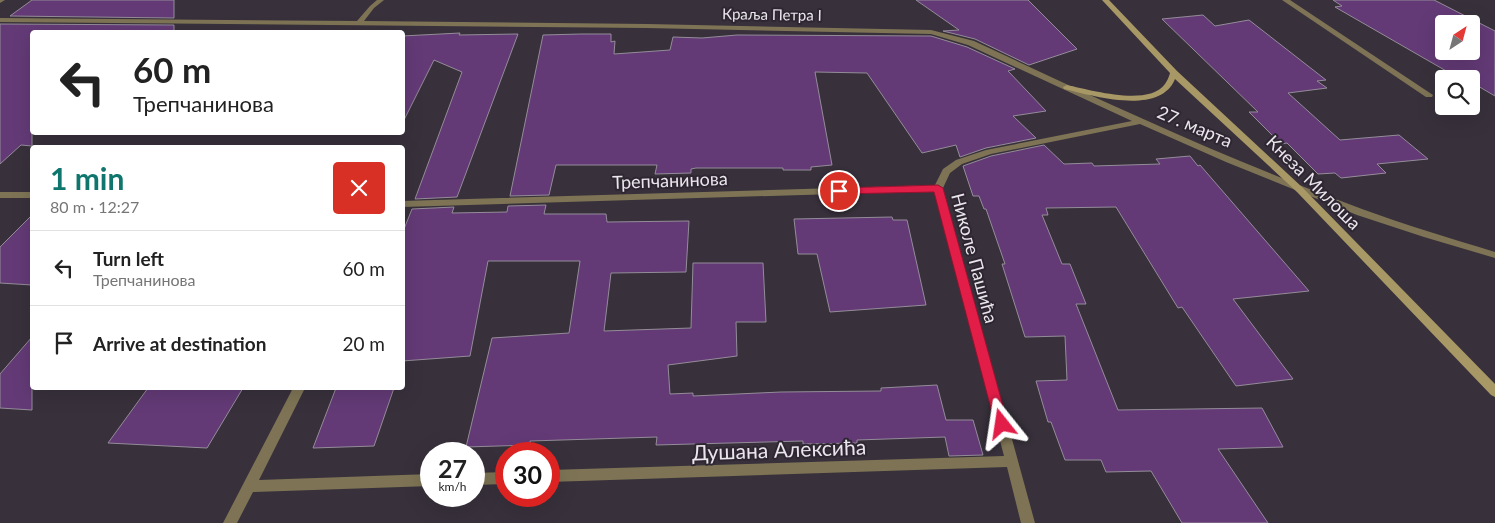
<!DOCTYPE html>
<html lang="en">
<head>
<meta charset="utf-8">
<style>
	:root { --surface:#fff; --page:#f2f2f2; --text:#222; --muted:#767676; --line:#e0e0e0; --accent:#0f766e }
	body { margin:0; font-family:Lato,sans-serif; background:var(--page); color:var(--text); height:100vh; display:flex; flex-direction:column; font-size:19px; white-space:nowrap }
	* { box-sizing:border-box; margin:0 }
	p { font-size:16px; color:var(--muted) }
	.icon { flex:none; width:28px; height:28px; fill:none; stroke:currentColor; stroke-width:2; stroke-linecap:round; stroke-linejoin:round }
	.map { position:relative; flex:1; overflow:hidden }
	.sheet { position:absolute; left:30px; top:145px; width:375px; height:245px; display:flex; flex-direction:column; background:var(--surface); border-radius:5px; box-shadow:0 5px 20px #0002 }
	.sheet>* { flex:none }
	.banner { position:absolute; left:30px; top:30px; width:375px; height:105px; border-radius:5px; box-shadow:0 5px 20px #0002; background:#fff; color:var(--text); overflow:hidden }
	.needle { width:32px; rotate:36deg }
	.fabs { position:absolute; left:1435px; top:15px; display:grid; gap:10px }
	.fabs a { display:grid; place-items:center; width:45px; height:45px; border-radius:5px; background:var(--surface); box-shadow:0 5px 20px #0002; font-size:25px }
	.speed { position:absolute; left:420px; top:442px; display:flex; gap:10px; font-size:25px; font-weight:700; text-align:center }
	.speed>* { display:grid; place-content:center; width:65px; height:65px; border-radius:50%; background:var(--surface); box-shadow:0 5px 20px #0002; line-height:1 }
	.speed small { font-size:12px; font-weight:400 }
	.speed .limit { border:8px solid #d22; background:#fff; color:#111 }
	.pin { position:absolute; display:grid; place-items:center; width:42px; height:42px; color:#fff; margin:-21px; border:2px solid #fff; border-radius:50%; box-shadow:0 1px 5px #0007 }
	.me { position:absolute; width:55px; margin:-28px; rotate:345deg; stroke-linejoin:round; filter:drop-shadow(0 0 4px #0008) }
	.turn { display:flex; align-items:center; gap:18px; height:105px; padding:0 20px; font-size:22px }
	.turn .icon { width:65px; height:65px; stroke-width:2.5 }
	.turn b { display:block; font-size:35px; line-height:42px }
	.round { display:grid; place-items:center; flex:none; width:52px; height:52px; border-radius:5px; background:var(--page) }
	.headline { display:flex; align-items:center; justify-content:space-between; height:85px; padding:0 20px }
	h1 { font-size:30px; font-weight:700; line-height:38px; color:var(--accent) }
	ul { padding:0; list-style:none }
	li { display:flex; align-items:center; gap:15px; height:75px; padding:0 20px; border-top:1px solid var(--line) }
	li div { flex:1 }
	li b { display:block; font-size:19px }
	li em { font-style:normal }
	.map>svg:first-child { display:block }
	.building { fill:#633a76; stroke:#948c99; fill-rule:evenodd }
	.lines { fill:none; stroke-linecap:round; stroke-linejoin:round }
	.service { fill:#7e7455; fill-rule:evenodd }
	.minor { fill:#7e7455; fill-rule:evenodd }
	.secondary { fill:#a89865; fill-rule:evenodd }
	.route { fill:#e11d48; stroke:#92132f }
	.labels { text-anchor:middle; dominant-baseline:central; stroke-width:4; stroke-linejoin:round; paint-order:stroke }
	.far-street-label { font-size:15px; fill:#ebe6ed; stroke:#2e2732 }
	.street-label { font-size:18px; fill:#ebe6ed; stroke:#2e2732 }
	.near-street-label { font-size:21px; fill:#ebe6ed; stroke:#2e2732 }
</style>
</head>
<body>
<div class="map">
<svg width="1495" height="523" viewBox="0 0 1495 523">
	<rect width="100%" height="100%" fill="#38313c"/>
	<g class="building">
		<polygon points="32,0 174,0 174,18 10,16"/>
		<polygon points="916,0 1028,0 1077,49 1029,65 975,39 943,31 959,30"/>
		<path d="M1333,0H1434L1495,31V96L1471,82V79H1466L1453,71L1448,72L1335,7L1342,6ZM1444,24H1471V51H1444Z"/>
		<polygon points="1203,15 1215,26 1249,20 1326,80 1317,81 1327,88 1288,93 1340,140 1399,135 1428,159 1377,164 1386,173 1341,178 1335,173 1318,174 1287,143 1281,144 1249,112 1258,112 1162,19"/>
		<polygon points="0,24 174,25 174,32 32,32 32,146 21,145 0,164"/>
		<polygon points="460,33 459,35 518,34 457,197 415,199 462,72 434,60 402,124 402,36"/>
		<polygon points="581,34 611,34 611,42 615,41 614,54 670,50 673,37 702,38 737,35 931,36 967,47 1015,69 1008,71 1046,111 1013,116 1036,138 986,148 960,157 956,145 922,153 867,73 815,72 832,165 811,167 811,170 783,170 783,168 696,168 691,169 691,173 655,174 657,165 556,165 549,195 510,196 543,35"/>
		<polygon points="1044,145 1064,164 1092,163 1094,166 1160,164 1156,159 1190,156 1198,166 1200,165 1309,291 1233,299 1293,379 1236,386 1182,307 1178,308 1116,207 1046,208 1048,215 1042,215 1062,264 1070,264 1086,304 1076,304 1118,410 1262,408 1283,447 1218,449 1268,523 1182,523 1151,471 1106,472 1101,460 1065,460 1051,422 1048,422 1036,381 1067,380 1065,336 1025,337 1002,264 1005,264 986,209 984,209 979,196 973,196 963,166 991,156"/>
		<polygon points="546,205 544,214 606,214 607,222 689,221 686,272 611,273 604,331 691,328 693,263 763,263 766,322 736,322 737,356 668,365 670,394 693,393 693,396 781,392 881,391 881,388 937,385 946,420 973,420 983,455 949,456 945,437 857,440 857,443 803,444 803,441 656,445 657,437 530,441 530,445 466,447 492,338 569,333 580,261 488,261 470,356 402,361 402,234 412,209 454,207 452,213 507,212 508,206"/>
		<polygon points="32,215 32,285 0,283 0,247"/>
		<polygon points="892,217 893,220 907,220 926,305 830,312 817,254 798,254 794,219"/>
		<polygon points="32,337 32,410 0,408 0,374"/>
		<polygon points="148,388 243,388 207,448 108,443"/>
		<polygon points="336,388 394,388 374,446 313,448"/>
	</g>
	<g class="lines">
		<polygon class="service" points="1282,0 1290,0 1433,95 1432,97 1426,97"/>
		<g class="minor">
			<polygon points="0,0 5,0 0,3"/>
			<path d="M377,0H384L374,8L364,21L647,24L931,30L974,41C1102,101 1229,160 1362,209C1405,225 1450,238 1495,252V258L1424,237L1357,215L1226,162L1140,124L991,154L962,164L950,173L943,188L1035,523H1021L1007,467L549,482V470L1004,456L934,191L402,207V201L935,185L943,169L956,160L986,150L1132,121L968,45L931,34L647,28L0,22V18L357,21L370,6Z"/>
			<rect x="0" y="192" width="32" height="6"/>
			<polygon points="293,388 305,388 259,480 431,474 431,486 253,492 237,523 223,523"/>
			<polygon points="506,472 506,484 474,485 474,473"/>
		</g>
		<path class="secondary" d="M1102,0H1109L1177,71L1303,188L1495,384V397L1491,395L1297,192L1175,79C1160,116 1094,96 1064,89L1063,87L1067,85C1090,90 1149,107 1165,84C1167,81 1169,77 1170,73Z"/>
	</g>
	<polygon class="route" points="938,185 943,188 1008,424 1006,428 1002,430 997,428 995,424 934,192 839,194 834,191 839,188"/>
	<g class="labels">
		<g class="far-street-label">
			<text transform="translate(772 14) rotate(1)">Краља Петра I</text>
		</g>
		<g class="street-label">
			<text transform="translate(1195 126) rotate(23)">27. марта</text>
			<text transform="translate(670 180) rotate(-2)">Трепчанинова</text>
			<text transform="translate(1314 182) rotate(45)">Кнеза Милоша</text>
			<text transform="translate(975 258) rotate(75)">Николе Пашића</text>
		</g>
		<g class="near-street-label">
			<text transform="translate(779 449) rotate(-2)">Душана Алексића</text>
		</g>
	</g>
</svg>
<div class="fabs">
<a><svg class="needle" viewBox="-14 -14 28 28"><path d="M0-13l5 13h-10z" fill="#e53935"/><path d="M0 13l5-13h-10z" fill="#767676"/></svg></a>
<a><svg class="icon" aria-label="search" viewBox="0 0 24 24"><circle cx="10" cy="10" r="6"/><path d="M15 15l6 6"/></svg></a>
</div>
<div class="speed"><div>27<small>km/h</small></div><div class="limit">30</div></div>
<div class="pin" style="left:839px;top:191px;background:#d93025"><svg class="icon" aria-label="arrive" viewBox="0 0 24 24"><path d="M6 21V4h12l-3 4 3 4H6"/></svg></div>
<svg class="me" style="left:1002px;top:424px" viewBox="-20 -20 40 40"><path d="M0-17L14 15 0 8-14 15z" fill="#e11d48" stroke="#fff" stroke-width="4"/></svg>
<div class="banner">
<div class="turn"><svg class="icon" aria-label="left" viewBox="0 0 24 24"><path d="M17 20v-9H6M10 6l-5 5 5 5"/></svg><div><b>60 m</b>Трепчанинова</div></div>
</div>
<section class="sheet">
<div class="headline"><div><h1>1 min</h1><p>80 m · 12:27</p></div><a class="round" style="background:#d93025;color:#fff"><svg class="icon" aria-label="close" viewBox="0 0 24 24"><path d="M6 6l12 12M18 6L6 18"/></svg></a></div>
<ul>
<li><svg class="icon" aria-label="left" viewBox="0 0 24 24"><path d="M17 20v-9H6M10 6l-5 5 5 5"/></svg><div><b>Turn left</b><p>Трепчанинова</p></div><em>60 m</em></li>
<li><svg class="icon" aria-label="arrive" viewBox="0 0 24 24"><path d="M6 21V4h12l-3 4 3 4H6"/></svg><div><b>Arrive at destination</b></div><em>20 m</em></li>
</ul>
</section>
</div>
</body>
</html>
